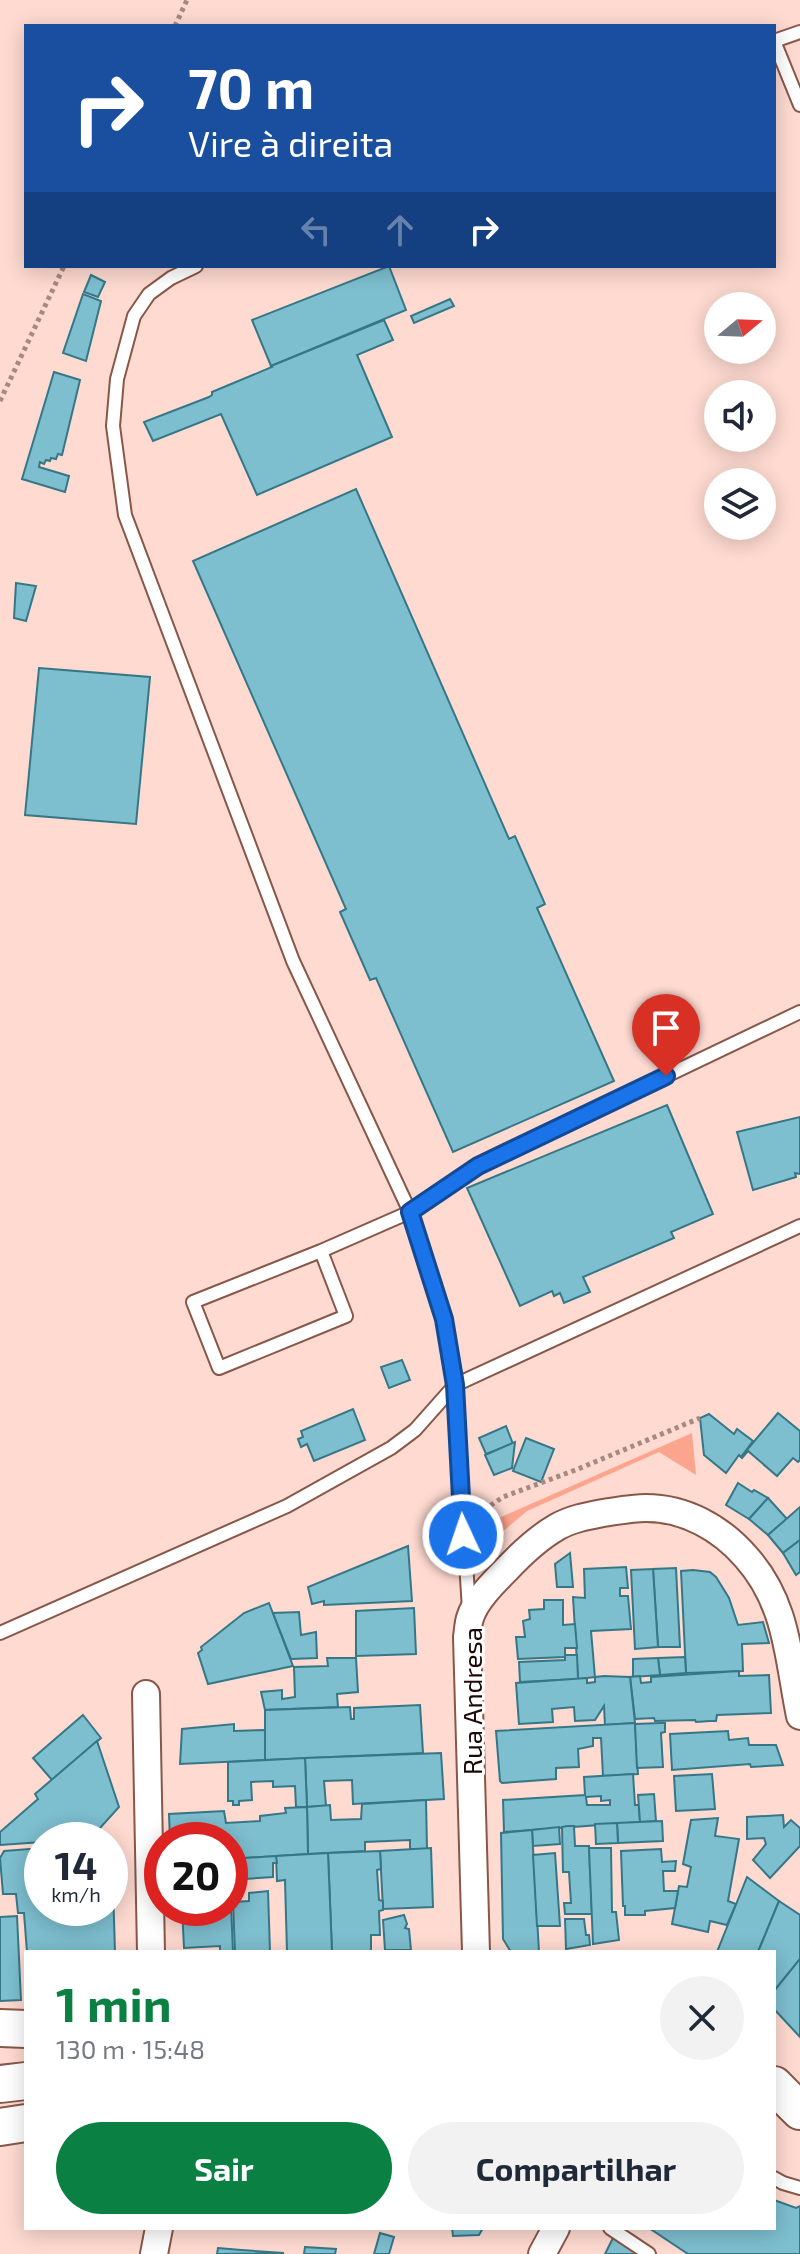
<!DOCTYPE html>
<html lang="pt">
<head>
<meta charset="utf-8">
<style>
	:root { --surface:#fff; --page:#f2f2f3; --text:#1f2937; --muted:#747a83; --accent:#0b8043 }
	body { margin:0; font-family:"Exo 2",sans-serif; background:var(--page); color:var(--text); height:100vh; display:flex; flex-direction:column; font-size:30px; white-space:nowrap }
	* { box-sizing:border-box; margin:0 }
	p { font-size:26px; color:var(--muted) }
	.icon { flex:none; width:44px; height:44px; fill:none; stroke:currentColor; stroke-width:2; stroke-linecap:round; stroke-linejoin:round }
	.map { position:relative; flex:1; overflow:hidden }
	.sheet { position:absolute; left:24px; top:1950px; width:752px; height:280px; display:flex; flex-direction:column; background:var(--surface); border-radius:0px; box-shadow:0 4px 20px #0003 }
	.sheet>* { flex:none }
	.top-card { position:absolute; left:24px; top:24px; width:752px; height:244px; border-radius:0px; box-shadow:0 4px 20px #0003; background:#1a4fa0; color:#fff; overflow:hidden }
	.needle { width:52px; rotate:71deg }
	.fabs { position:absolute; left:704px; top:292px; display:grid; gap:16px }
	.fabs a { display:grid; place-items:center; width:72px; height:72px; border-radius:50%; background:var(--surface); box-shadow:0 4px 20px #0003; font-size:40px }
	.speed { position:absolute; left:24px; top:1822px; display:flex; gap:16px; font-size:40px; font-weight:700; text-align:center }
	.speed>* { display:grid; place-content:center; width:104px; height:104px; border-radius:50%; background:var(--surface); box-shadow:0 4px 20px #0003; line-height:1 }
	.speed small { font-size:20px; font-weight:400 }
	.speed .limit { border:12px solid #d22; background:#fff; color:#111 }
	.pin { position:absolute; display:grid; place-items:center; width:68px; height:68px; color:#fff; margin:-82px -34px; border-radius:50% 50% 50% 0; rotate:-45deg; box-shadow:0 0 8px #0007 }
	.pin .icon { rotate:45deg }
	.me { position:absolute; width:88px; margin:-44px; rotate:357deg; stroke-linejoin:round; filter:drop-shadow(0 0 6px #0008) }
	.turn { display:flex; align-items:center; gap:28px; height:168px; padding:0 32px; font-size:36px }
	.turn .icon { width:104px; height:104px; stroke-width:2.5 }
	.turn b { display:block; font-size:56px; line-height:68px }
	.lanes { display:flex; align-items:center; height:76px; padding:0 32px; background:#0003; justify-content:center; gap:40px; direction:ltr }
	.lanes .off { opacity:.35 }
	.round { display:grid; place-items:center; flex:none; width:84px; height:84px; border-radius:42px; background:var(--page) }
	.overview { display:flex; align-items:center; justify-content:space-between; height:136px; padding:0 32px }
	h1 { font-size:48px; font-weight:700; line-height:60px; color:var(--accent) }
	.action { display:flex; gap:16px; margin-top:auto; padding:16px 32px }
	.action a { flex:1; height:92px; border-radius:48px; background:var(--accent); color:#fff; font-size:32px; font-weight:700; line-height:92px; text-align:center }
	.action a+a { background:var(--page); color:var(--text) }
	.map>svg:first-child { display:block }
	.green { fill:#fca58e }
	.building { fill:#7dbecf; stroke:#367787; stroke-width:2; fill-rule:evenodd }
	.lines { fill:none; stroke-linecap:round; stroke-linejoin:round }
	.service-casing { stroke:#895749; stroke-width:16 }
	.minor-casing { stroke:#895749; stroke-width:30 }
	.secondary-casing { stroke:#895749; stroke-width:40 }
	.path { stroke:#a68981; stroke-width:5; stroke-dasharray:4 4; stroke-linecap:butt }
	.service { stroke:#fff; stroke-width:12 }
	.minor { stroke:#fff; stroke-width:26 }
	.secondary { stroke:#fff; stroke-width:36 }
	.route-casing { stroke:#114b97; stroke-width:20 }
	.route { stroke:#1a73e8; stroke-width:14 }
	.labels { text-anchor:middle; dominant-baseline:central; stroke-width:6; stroke-linejoin:round; paint-order:stroke }
	.street-label { font-size:26px; fill:#1c0905; stroke:#fff }
</style>
</head>
<body>
<div class="map">
<svg width="800" height="2254" viewBox="0 0 800 2254">
	<rect width="100%" height="100%" fill="#fedad0"/>
	<polygon class="green" points="692,1433 696,1475 659,1452 527,1511 481,1550 480,1533 483,1525"/>
	<g class="building">
		<polygon points="389,266 406,310 271,366 252,320"/>
		<polygon points="91,275 105,282 98,297 84,292"/>
		<polygon points="83,294 101,301 86,361 63,353"/>
		<polygon points="450,299 454,306 414,323 411,316"/>
		<polygon points="384,320 393,340 357,355 392,437 257,495 221,414 153,441 144,422 209,397 212,395 212,392 272,367 271,366"/>
		<polygon points="54,372 80,380 62,455 58,454 56,459 51,458 50,461 46,460 44,464 40,462 39,467 69,476 65,492 22,479"/>
		<polygon points="356,489 509,839 515,836 545,904 537,908 614,1081 453,1152 376,978 370,980 340,912 346,909 193,561"/>
		<polygon points="16,583 36,586 26,621 14,618"/>
		<polygon points="39,668 150,677 136,824 25,815"/>
		<polygon points="667,1105 713,1214 671,1232 674,1238 583,1277 590,1292 564,1303 560,1293 554,1296 552,1291 520,1306 467,1188"/>
		<polygon points="800,1117 800,1174 795,1173 796,1177 753,1190 737,1132"/>
		<polygon points="402,1360 410,1380 389,1388 381,1367"/>
		<polygon points="353,1409 365,1440 314,1461 307,1444 301,1447 298,1439 303,1437 301,1431"/>
		<polygon points="778,1413 800,1431 800,1460 798,1462 793,1458 777,1476 748,1451 742,1458 741,1457"/>
		<polygon points="709,1414 734,1434 737,1429 753,1441 741,1457 739,1455 726,1473 704,1455 700,1418"/>
		<polygon points="506,1426 513,1444 486,1454 479,1438"/>
		<polygon points="526,1438 554,1449 541,1482 513,1471"/>
		<polygon points="515,1442 512,1468 494,1475 485,1455"/>
		<polygon points="738,1483 752,1492 754,1490 768,1498 749,1519 726,1505"/>
		<polygon points="768,1498 787,1519 768,1535 749,1519"/>
		<polygon points="800,1507 800,1540 783,1553 768,1535"/>
		<polygon points="800,1540 800,1572 796,1575 783,1553"/>
		<polygon points="408,1546 412,1601 324,1605 324,1601 312,1604 308,1587"/>
		<polygon points="570,1553 573,1587 557,1587 555,1564"/>
		<polygon points="626,1567 628,1588 620,1588 620,1596 628,1596 631,1629 591,1631 595,1677 578,1679 573,1597 585,1598 584,1569"/>
		<polygon points="676,1568 680,1647 658,1647 653,1569"/>
		<polygon points="653,1569 658,1647 635,1649 631,1570"/>
		<polygon points="693,1570 710,1572 716,1577 729,1598 738,1625 763,1622 769,1643 742,1644 743,1671 686,1673 681,1571"/>
		<polygon points="544,1600 563,1600 563,1625 575,1624 577,1648 565,1648 565,1657 518,1659 516,1637 525,1637 523,1621 530,1619 529,1610 544,1609"/>
		<polygon points="269,1603 293,1666 208,1684 198,1653 202,1650 201,1647 244,1613"/>
		<polygon points="414,1608 416,1654 356,1656 356,1611"/>
		<polygon points="299,1612 301,1635 316,1632 317,1658 291,1659 273,1613"/>
		<polygon points="565,1655 577,1655 578,1679 520,1682 519,1662 565,1660"/>
		<polygon points="685,1657 686,1673 660,1675 658,1658"/>
		<polygon points="327,1658 356,1658 358,1692 337,1694 338,1707 265,1710 261,1692 282,1690 282,1699 295,1697 294,1667 328,1666"/>
		<polygon points="658,1658 660,1675 633,1677 633,1659"/>
		<polygon points="739,1671 739,1676 769,1675 771,1713 717,1715 716,1721 710,1721 696,1722 695,1720 655,1721 654,1718 635,1719 630,1677 640,1676 641,1683 651,1682 651,1677"/>
		<polygon points="604,1676 630,1677 635,1723 605,1725 604,1706 595,1720 575,1721 574,1707 552,1709 553,1722 519,1724 516,1683 587,1678 587,1683 595,1682 595,1677"/>
		<polygon points="420,1705 423,1753 265,1760 265,1710 350,1707 351,1719 354,1719 354,1708"/>
		<polygon points="83,1715 101,1738 52,1780 33,1758"/>
		<polygon points="635,1723 638,1774 603,1776 601,1738 593,1738 593,1746 578,1749 579,1767 556,1768 556,1779 502,1783 500,1781 496,1731"/>
		<polygon points="661,1723 665,1723 665,1732 661,1733 663,1767 637,1768 635,1724"/>
		<polygon points="234,1724 234,1731 265,1730 265,1760 180,1764 182,1729"/>
		<polygon points="728,1731 729,1740 748,1738 749,1745 776,1745 783,1765 751,1767 750,1764 672,1770 670,1734"/>
		<polygon points="97,1741 119,1807 91,1838 42,1840 42,1842 0,1845 0,1832 38,1799 35,1794"/>
		<polygon points="441,1753 444,1799 353,1804 352,1780 324,1781 326,1806 307,1807 305,1758"/>
		<polygon points="305,1758 307,1807 296,1807 295,1786 273,1787 273,1781 251,1782 252,1800 239,1801 239,1805 233,1805 233,1801 228,1801 228,1762"/>
		<path d="M633,1774L635,1805H639L640,1822L504,1832L503,1800L585,1795L584,1777ZM601,1796V1801L610,1800V1805H587L586,1797Z"/>
		<polygon points="712,1774 715,1809 676,1811 674,1776"/>
		<polygon points="654,1794 656,1821 640,1822 638,1795"/>
		<polygon points="426,1800 427,1849 410,1849 410,1840 365,1842 365,1851 308,1854 307,1807 330,1805 331,1820 361,1819 362,1804"/>
		<polygon points="307,1807 308,1854 230,1859 230,1840 170,1840 169,1814 224,1811 226,1823 260,1821 260,1816 286,1813 285,1808"/>
		<polygon points="783,1815 784,1827 791,1820 800,1828 800,1846 770,1878 753,1860 766,1844 764,1838 747,1839 747,1817"/>
		<polygon points="718,1818 715,1836 739,1839 728,1901 736,1904 727,1925 710,1921 708,1932 672,1924 679,1886 687,1887 691,1867 683,1864 691,1820"/>
		<polygon points="662,1821 663,1841 618,1843 617,1823"/>
		<polygon points="617,1823 618,1843 596,1844 595,1824"/>
		<polygon points="567,1826 574,1826 575,1846 589,1846 592,1914 565,1914 564,1903 571,1903 569,1872 563,1872 562,1827"/>
		<polygon points="559,1827 560,1844 533,1846 532,1830"/>
		<polygon points="532,1830 539,1952 511,1952 503,1939 501,1833"/>
		<polygon points="42,1848 42,1908 110,1908 110,1855 112,1855 115,1952 27,1952 24,1913 18,1913 16,1894 3,1894 0,1858 4,1851"/>
		<polygon points="431,1848 433,1907 383,1909 380,1851"/>
		<polygon points="589,1848 611,1848 612,1912 616,1912 619,1940 593,1944"/>
		<polygon points="661,1849 662,1862 676,1861 675,1871 663,1871 664,1891 678,1891 675,1908 645,1911 645,1915 625,1915 625,1906 623,1906 621,1851"/>
		<polygon points="380,1851 381,1869 377,1870 379,1900 383,1901 383,1910 379,1911 380,1935 371,1935 371,1952 332,1952 328,1853"/>
		<polygon points="328,1853 332,1952 287,1952 285,1880 277,1881 276,1856"/>
		<polygon points="555,1853 560,1926 537,1926 533,1855"/>
		<polygon points="276,1856 277,1863 273,1863 273,1877 230,1880 230,1859"/>
		<polygon points="747,1877 779,1901 758,1952 717,1952"/>
		<polygon points="230,1880 233,1952 220,1952 220,1946 184,1948 182,1908 230,1908"/>
		<polygon points="268,1891 270,1952 235,1952 233,1902 249,1901 249,1893"/>
		<polygon points="779,1901 800,1915 800,1959 774,1991 774,1952 758,1952"/>
		<polygon points="404,1915 407,1924 405,1928 409,1929 411,1950 385,1950 383,1920"/>
		<polygon points="17,1916 21,2000 0,2001 0,1917"/>
		<polygon points="565,1919 584,1919 586,1935 589,1935 590,1945 566,1949"/>
		<polygon points="800,1959 800,2037 774,2009 774,1991"/>
		<polygon points="774,2200 796,2208 800,2206 800,2254 688,2254 649,2228 774,2228"/>
		<polygon points="452,2228 483,2228 479,2235 453,2236"/>
		<polygon points="380,2233 394,2237 389,2254 374,2254"/>
		<polygon points="613,2238 640,2254 605,2254"/>
		<polygon points="305,2247 336,2249 335,2254 304,2254"/>
		<polygon points="218,2248 241,2250 284,2253 217,2254"/>
	</g>
	<g class="lines">
		<defs>
			<g id="service">
				<polyline points="800,32 774,41 800,105"/>
				<polyline points="321,1251 346,1316 219,1368 193,1302 321,1251 410,1212 478,1166 800,1012"/>
				<polyline points="469,1610 455,1385 800,1226"/>
				<polyline points="0,1633 287,1506 391,1448 415,1430 455,1385 444,1319 410,1212 293,961 125,515 113,426 117,379 134,316 149,294 171,278 196,266"/>
				<polyline points="774,2178 783,2183 800,2188"/>
				<polyline points="610,2228 649,2254"/>
			</g>
			<g id="minor">
				<polyline points="146,1694 151,1952"/>
				<path d="M476,1952L467,1637C468,1631 468,1624 470,1618C475,1601 493,1583 506,1570C521,1554 538,1538 557,1527C571,1519 587,1516 603,1513C617,1511 632,1508 646,1508C685,1508 721,1528 746,1557C788,1604 788,1658 800,1716"/>
				<polyline points="154,2254 159,2228"/>
				<polyline points="542,2254 556,2228"/>
			</g>
			<g id="secondary">
				<polyline points="0,2028 26,2029"/>
				<polyline points="0,2084 26,2081"/>
				<polyline points="774,2085 800,2111"/>
				<polyline points="0,2127 26,2123"/>
			</g>
		</defs>
		<use href="#service" class="service-casing"/>
		<use href="#minor" class="minor-casing"/>
		<use href="#secondary" class="secondary-casing"/>
		<g class="path">
			<polyline points="175,26 187,0"/>
			<polyline points="0,401 64,266"/>
			<polyline points="484,1510 503,1497 578,1469 700,1418"/>
		</g>
		<use href="#service" class="service"/>
		<use href="#minor" class="minor"/>
		<use href="#secondary" class="secondary"/>
	</g>
	<g class="lines">
		<defs>
			<polyline id="route" points="463,1535 455,1385 444,1319 410,1212 478,1166 666,1076"/>
		</defs>
		<use href="#route" class="route-casing"/>
		<use href="#route" class="route"/>
	</g>
	<g class="labels">
		<g class="street-label">
			<text transform="translate(471 1701) rotate(-90)">Rua Andresa</text>
		</g>
	</g>
</svg>
<div class="fabs">
<a><svg class="needle" viewBox="-14 -14 28 28"><path d="M0-13l5 13h-10z" fill="#e53935"/><path d="M0 13l5-13h-10z" fill="#747a83"/></svg></a>
<a><svg class="icon" aria-label="sound" viewBox="0 0 24 24"><path d="M4 9h4l5-4v14l-5-4H4zM17 9q2 3 0 6"/></svg></a>
<a><svg class="icon" aria-label="layers" viewBox="0 0 24 24"><path d="M12 4l9 5-9 5-9-5zM3 14l9 5 9-5"/></svg></a>
</div>
<div class="speed"><div>14<small>km/h</small></div><div class="limit">20</div></div>
<div class="pin" style="left:666px;top:1076px;background:#d93025"><svg class="icon" aria-label="arrive" viewBox="0 0 24 24"><path d="M6 21V4h12l-3 4 3 4H6"/></svg></div>
<svg class="me" style="left:463px;top:1535px" viewBox="-20 -20 40 40"><circle r="17" fill="#1a73e8" stroke="#fff" stroke-width="3"/><path d="M0-11L8 9 0 5-8 9z" fill="#fff"/></svg>
<div class="top-card">
<div class="turn"><svg class="icon" aria-label="right" viewBox="0 0 24 24"><path d="M7 20v-9h11M14 6l5 5-5 5"/></svg><div><b>70 m</b>Vire à direita</div></div>
<div class="lanes"><svg class="icon off" aria-label="left" viewBox="0 0 24 24"><path d="M17 20v-9H6M10 6l-5 5 5 5"/></svg><svg class="icon off" aria-label="ahead" viewBox="0 0 24 24"><path d="M12 20V5M6 11l6-6 6 6"/></svg><svg class="icon" aria-label="right" viewBox="0 0 24 24"><path d="M7 20v-9h11M14 6l5 5-5 5"/></svg></div>
</div>
<section class="sheet">
<div class="overview"><div><h1>1 min</h1><p>130 m · 15:48</p></div><a class="round"><svg class="icon" aria-label="close" viewBox="0 0 24 24"><path d="M6 6l12 12M18 6L6 18"/></svg></a></div>
<div class="action"><a>Sair</a><a>Compartilhar</a></div>
</section>
</div>
</body>
</html>
